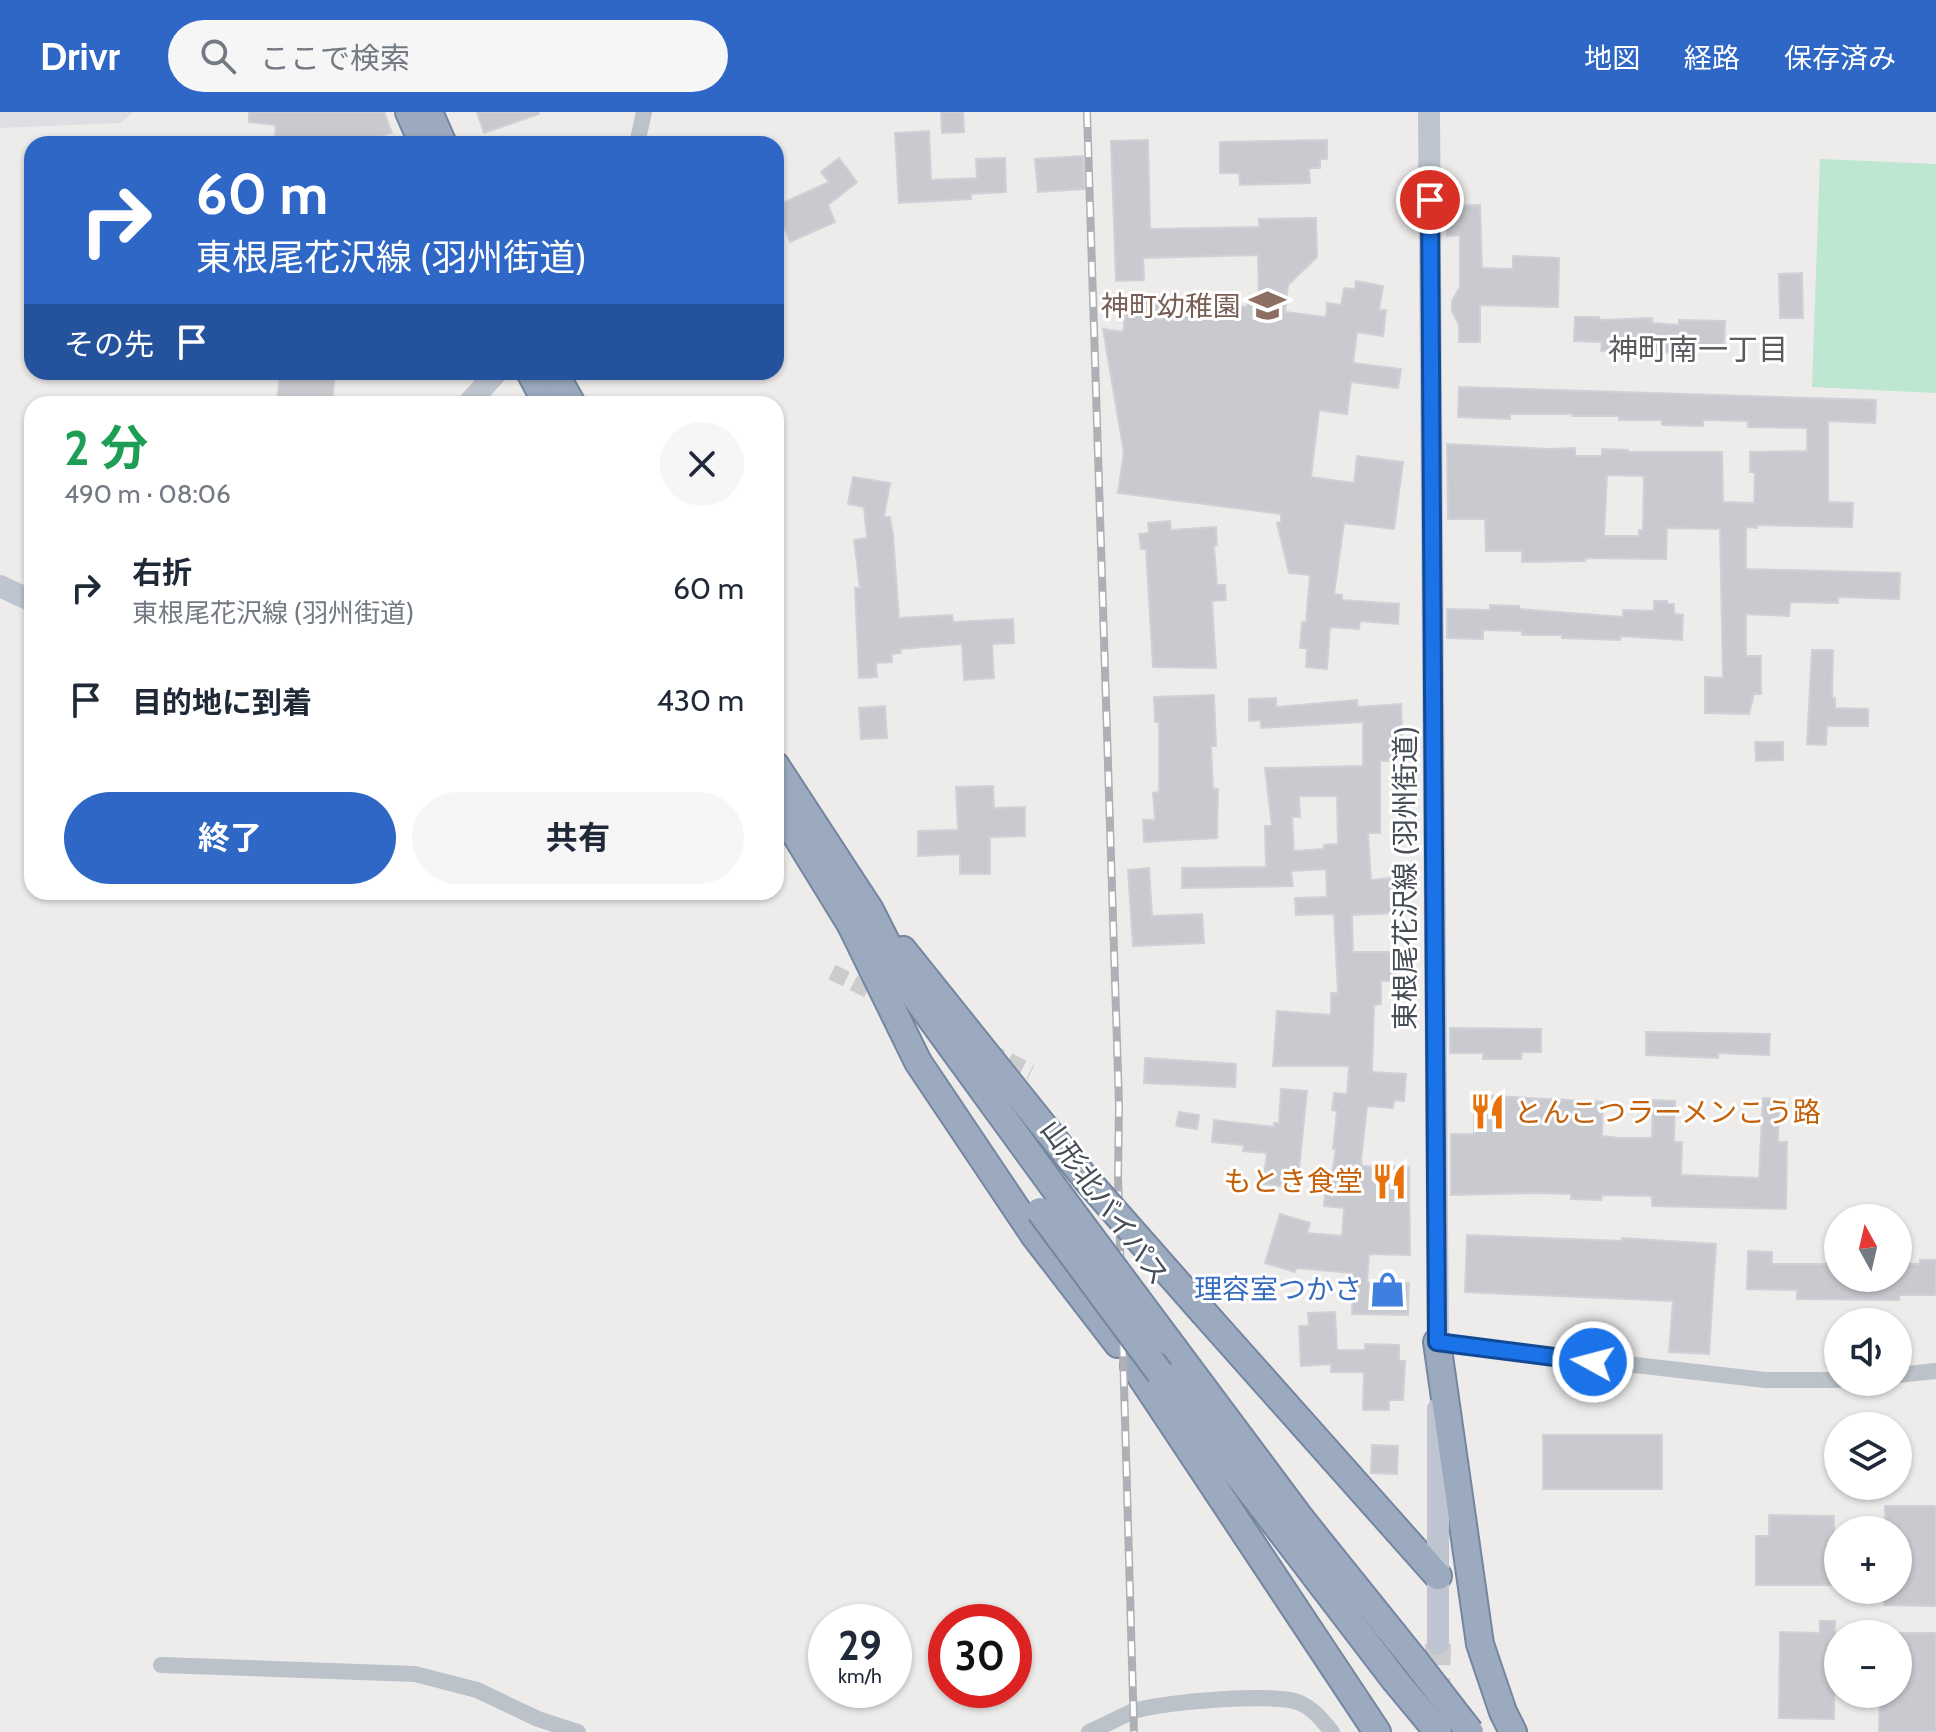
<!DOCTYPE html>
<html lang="ja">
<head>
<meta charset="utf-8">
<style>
	:root { --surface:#fff; --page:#f6f6f7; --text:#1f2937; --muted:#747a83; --accent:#2e67c5 }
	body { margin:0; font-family:Cabin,"Noto Sans JP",sans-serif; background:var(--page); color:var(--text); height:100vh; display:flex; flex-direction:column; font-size:30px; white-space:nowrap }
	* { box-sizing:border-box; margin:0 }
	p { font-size:26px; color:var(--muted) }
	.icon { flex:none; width:44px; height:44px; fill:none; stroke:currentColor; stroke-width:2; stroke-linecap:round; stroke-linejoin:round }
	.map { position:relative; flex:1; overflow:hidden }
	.drawer { position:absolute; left:24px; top:284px; width:760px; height:504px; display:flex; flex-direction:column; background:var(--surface); border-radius:24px; box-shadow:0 2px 6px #0004 }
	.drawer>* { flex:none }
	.banner { position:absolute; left:24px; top:24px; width:760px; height:244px; border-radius:24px; box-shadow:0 2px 6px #0004; background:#2e67c5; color:#fff; overflow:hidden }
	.needle { width:52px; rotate:352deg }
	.controls { position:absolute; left:1824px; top:1092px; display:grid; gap:16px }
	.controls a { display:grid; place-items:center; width:88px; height:88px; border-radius:50%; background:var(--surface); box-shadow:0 2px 6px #0004; font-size:40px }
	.speed { position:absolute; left:808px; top:1492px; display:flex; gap:16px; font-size:40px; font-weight:700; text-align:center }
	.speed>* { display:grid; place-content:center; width:104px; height:104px; border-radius:50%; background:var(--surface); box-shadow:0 2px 6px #0004; line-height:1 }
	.speed small { font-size:20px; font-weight:400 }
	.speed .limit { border:12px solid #d22; background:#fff; color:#111 }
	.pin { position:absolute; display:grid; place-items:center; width:68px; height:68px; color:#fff; margin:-34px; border:4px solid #fff; border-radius:50%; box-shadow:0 2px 8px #0007 }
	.me { position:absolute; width:88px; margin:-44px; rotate:277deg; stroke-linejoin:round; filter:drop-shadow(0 0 6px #0008) }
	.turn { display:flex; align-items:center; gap:28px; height:168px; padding:0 40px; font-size:36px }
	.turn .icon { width:104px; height:104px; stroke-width:2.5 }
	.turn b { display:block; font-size:56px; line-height:68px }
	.then { display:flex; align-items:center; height:76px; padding:0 40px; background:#0003; gap:16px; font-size:30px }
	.round { display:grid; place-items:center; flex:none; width:84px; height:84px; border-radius:42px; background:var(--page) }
	.head { display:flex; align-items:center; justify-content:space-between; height:136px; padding:0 40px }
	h1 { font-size:48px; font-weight:700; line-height:60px; color:#1e9e55 }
	.cta { display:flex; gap:16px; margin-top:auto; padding:16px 40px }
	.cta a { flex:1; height:92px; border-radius:48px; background:var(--accent); color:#fff; font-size:32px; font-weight:700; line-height:92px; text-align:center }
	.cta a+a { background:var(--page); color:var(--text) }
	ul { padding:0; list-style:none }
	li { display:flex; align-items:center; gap:24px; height:112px; padding:0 40px }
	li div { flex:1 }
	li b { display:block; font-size:30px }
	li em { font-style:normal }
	header { display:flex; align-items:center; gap:48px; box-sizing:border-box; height:112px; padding:0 40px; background:var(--accent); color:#fff }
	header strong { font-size:38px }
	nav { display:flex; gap:44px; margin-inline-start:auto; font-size:28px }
	.search { width:560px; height:72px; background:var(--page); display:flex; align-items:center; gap:20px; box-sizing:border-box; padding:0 28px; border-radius:44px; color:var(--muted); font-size:30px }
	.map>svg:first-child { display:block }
	.airport { fill:#dddfe2 }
	.green { fill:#bde7d0 }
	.building { fill:#c9cacf; stroke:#d0d1d6; stroke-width:2; fill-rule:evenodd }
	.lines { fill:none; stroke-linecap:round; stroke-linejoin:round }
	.minor-tunnel { stroke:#cccbcd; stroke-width:16; stroke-dasharray:16 8; stroke-linecap:butt }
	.primary-tunnel { stroke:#cccbcd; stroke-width:26; stroke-dasharray:26 13; stroke-linecap:butt }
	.trunk-casing { stroke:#7486a0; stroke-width:30 }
	.minor { stroke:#bbc2c9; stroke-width:16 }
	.secondary { stroke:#bec5d0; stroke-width:22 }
	.trunk { stroke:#9baabe; stroke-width:26 }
	.rail-casing { stroke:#aeb0b5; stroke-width:8 }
	.rail { stroke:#fff; stroke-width:5; stroke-dasharray:15; stroke-linecap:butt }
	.trunk-bridge-casing { stroke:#7486a0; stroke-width:30; stroke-linecap:butt }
	.trunk-bridge { stroke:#9baabe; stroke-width:26 }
	.route-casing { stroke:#114b97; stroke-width:20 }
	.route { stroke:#1a73e8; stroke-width:14 }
	.labels { text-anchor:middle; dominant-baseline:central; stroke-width:6; stroke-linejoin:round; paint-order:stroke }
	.education-label { font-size:28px; fill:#785e54; stroke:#fff; text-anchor:end }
	.street-label { font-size:28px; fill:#464d56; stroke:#fff }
	.food-label { font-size:28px; fill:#c56008; stroke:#fff; text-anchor:start }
	.shop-label { font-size:28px; fill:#366cbe; stroke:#fff; text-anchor:end }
	.neighbourhood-label { font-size:30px; fill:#595b5f; stroke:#fff }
</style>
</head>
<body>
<header>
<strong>Drivr</strong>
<div class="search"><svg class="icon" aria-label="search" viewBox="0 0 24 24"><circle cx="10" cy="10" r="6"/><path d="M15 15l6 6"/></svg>ここで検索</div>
<nav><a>地図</a><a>経路</a><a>保存済み</a></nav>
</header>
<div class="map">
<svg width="1936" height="1620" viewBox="0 0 1936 1620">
	<rect width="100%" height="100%" fill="#eeebeb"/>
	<polygon class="airport" points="0,0 133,0 120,11 0,16"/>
	<polygon class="green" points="1820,47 1936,52 1936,281 1812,275"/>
	<g class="building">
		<polygon points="249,0 384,0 392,21 348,32 274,32 276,13 249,10"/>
		<polygon points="477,0 538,0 539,2 484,21"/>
		<polygon points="941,0 963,0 964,20 942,21"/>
		<polygon points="929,19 931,68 977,66 976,47 1005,46 1006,80 971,82 971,87 899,91 895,21"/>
		<polygon points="1148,28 1150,117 1259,115 1259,107 1316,106 1317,145 1288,173 1285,200 1326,205 1327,191 1341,193 1344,176 1355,177 1356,169 1383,174 1379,198 1386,198 1383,224 1357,220 1353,251 1401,257 1398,276 1351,270 1347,302 1319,298 1311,365 1354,371 1357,344 1403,350 1394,417 1344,411 1334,482 1342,483 1342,488 1399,492 1398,512 1360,509 1359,517 1330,515 1327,557 1306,555 1307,536 1300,536 1302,510 1306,510 1310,463 1289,461 1277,411 1281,410 1281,402 1118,381 1124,341 1103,217 1123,220 1125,203 1145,182 1247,195 1248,189 1259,191 1258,143 1143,146 1144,168 1116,169 1111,29"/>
		<polygon points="1327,28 1327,47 1320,47 1320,56 1309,56 1310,71 1240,73 1239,61 1220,61 1220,30"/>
		<polygon points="1083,44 1085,77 1038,80 1035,47"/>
		<polygon points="839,46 857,70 828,93 835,110 790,130 776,94 829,70 821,60"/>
		<polygon points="1480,93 1482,156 1513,157 1513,144 1559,146 1558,195 1480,193 1480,230 1459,230 1459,213 1452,199 1452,189 1460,175 1460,123 1447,124 1446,94"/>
		<polygon points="1802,161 1803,206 1780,206 1779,162"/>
		<polygon points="1575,205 1599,205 1599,208 1652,206 1652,211 1679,213 1679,208 1725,209 1724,235 1673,234 1673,241 1601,239 1602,230 1574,229"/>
		<polygon points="280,260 335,260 332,292 277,292"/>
		<path d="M1459,275L1876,288L1875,311L1828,309V390L1853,391L1852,415L1757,413V416L1746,415V457L1900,461L1899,487L1838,485V491L1790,490L1789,504L1746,502V544H1761V582H1754L1749,602L1705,601V565L1723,566L1720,417L1667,416L1666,447L1585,446V449L1522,450V439H1486L1485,407H1448L1447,332L1549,337L1575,336V344H1602V337L1628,338V340H1722L1723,390L1754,391L1755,360H1750V340L1807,339V316L1748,315V309L1703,308V314L1662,313V308H1619V304H1572V302H1510V307L1458,305ZM1607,363L1644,364L1643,418H1639V424H1604Z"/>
		<polygon points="853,365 890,371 884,405 890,405 893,423 899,506 952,503 953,510 1013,507 1014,531 992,532 994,566 964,568 962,532 900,537 901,541 892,542 892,550 876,551 877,565 859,566 855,476 860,476 854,428 867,426 864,395 848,392"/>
		<polygon points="1170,409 1171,418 1216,415 1217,433 1214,434 1217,473 1225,473 1226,488 1212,489 1216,556 1153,555 1146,437 1141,437 1139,422 1149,421 1148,411"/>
		<polygon points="1654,489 1667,489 1667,492 1674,492 1674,502 1683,503 1682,528 1620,524 1620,528 1562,526 1562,523 1522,523 1522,519 1483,518 1483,527 1447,526 1447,497 1490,498 1490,493 1519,494 1519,497 1623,505 1623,498 1654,499"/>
		<polygon points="1812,538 1833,538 1832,586 1835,586 1835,596 1868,597 1868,614 1827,614 1826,633 1807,632"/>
		<polygon points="1214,583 1216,634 1211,634 1213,677 1218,677 1217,726 1144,730 1143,708 1155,708 1153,681 1159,680 1159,610 1155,610 1154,585"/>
		<path d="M1276,586V595L1357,588L1358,595L1401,592L1403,637H1397V649H1380V721H1368L1371,768L1390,766L1396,801L1352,803L1353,840H1396L1397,858H1393V869H1381V892L1374,893L1372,960L1406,962L1404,989L1394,988L1393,996L1367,994L1361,1048L1362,1054L1409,1055L1410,1143L1369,1142L1367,1170L1409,1171L1408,1203L1352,1202L1353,1161L1296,1156L1295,1160L1265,1151L1280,1102L1310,1111L1307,1121L1342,1124L1344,1096L1324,1094L1326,1073L1330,1074L1336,1037H1333L1337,999L1332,998L1334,981L1347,982L1349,954H1273L1277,899L1331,903V881H1338L1334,802L1296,803L1295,786L1327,785L1326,757L1291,759L1293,774L1182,776V756L1266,755L1265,714H1272L1265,656L1363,654V610L1261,616V608L1249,609V587ZM1299,684H1337L1338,732L1324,733V737L1294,739L1292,705H1300Z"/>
		<polygon points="885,594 887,626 861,627 859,596"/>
		<polygon points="1755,630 1783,630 1783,648 1756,649"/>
		<polygon points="993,674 994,696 1025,695 1025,724 990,725 990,762 960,762 960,742 918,744 918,719 958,718 956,675"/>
		<polygon points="1149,756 1152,804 1202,802 1204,831 1133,834 1128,758"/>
		<polygon points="1450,916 1541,917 1541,940 1522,940 1521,947 1483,947 1483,941 1450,941"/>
		<polygon points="1646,920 1770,922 1769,943 1718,941 1718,946 1646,943"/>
		<polygon points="1145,946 1236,952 1235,975 1144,971"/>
		<polygon points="1281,977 1307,979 1297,1077 1263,1072 1267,1041 1243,1039 1244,1033 1212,1030 1214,1008 1274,1015 1274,1011 1279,1011"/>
		<polygon points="1474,983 1603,990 1602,1024 1620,1026 1652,1026 1653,988 1675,989 1674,1030 1682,1030 1681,1063 1759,1066 1763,986 1779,987 1778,1030 1787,1030 1786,1097 1652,1094 1652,1084 1602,1083 1601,1088 1571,1087 1571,1082 1539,1081 1451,1083 1451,1022 1474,1022"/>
		<polygon points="1179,1000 1199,1003 1197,1017 1176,1014"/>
		<polygon points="1467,1123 1622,1129 1622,1126 1716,1132 1709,1242 1669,1240 1673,1189 1465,1180"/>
		<polygon points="1748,1139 1772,1140 1772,1152 1838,1152 1838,1166 1898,1166 1898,1152 1920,1152 1920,1148 1936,1148 1936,1183 1899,1183 1899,1188 1797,1187 1797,1178 1747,1177"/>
		<polygon points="1335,1200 1337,1238 1365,1238 1365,1232 1399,1233 1399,1249 1405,1249 1403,1288 1389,1288 1389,1298 1363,1298 1364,1260 1331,1260 1331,1252 1301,1254 1299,1214 1309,1214 1308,1201"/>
		<rect x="1543" y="1323" width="119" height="54"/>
		<polygon points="1372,1333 1398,1334 1397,1362 1371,1361"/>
		<polygon points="1885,1394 1936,1394 1936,1494 1884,1493 1884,1478 1898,1478 1898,1418 1885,1418"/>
		<polygon points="1769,1403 1834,1404 1834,1424 1838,1424 1838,1473 1756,1473 1756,1424 1769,1424"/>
		<polygon points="1820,1509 1835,1509 1834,1607 1779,1606 1780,1520 1820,1521"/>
		<polygon points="1898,1521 1936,1521 1936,1620 1879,1620 1880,1582 1898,1582"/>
	</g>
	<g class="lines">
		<g class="minor-tunnel">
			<polyline points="832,860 927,908"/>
			<polyline points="987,938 1031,960"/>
		</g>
		<polyline class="primary-tunnel" points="1437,1592 1438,1532"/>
		<defs>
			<g id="trunk">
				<polyline points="409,0 423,32"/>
				<polyline points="429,0 443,32"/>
				<polyline points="530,260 547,292"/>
				<polyline points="554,260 572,292"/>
				<polyline points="776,654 870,798 911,879 1058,1081"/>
				<polyline points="776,691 859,826"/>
				<polyline points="850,811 918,950 1034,1123 1118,1232"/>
				<polyline points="903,838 1086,1067"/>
				<polyline points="1204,1201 1438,1464"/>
				<polyline points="1169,1230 1301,1407 1415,1549"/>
				<polyline points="1437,1230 1480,1532 1503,1600 1513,1620"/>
				<polyline points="1134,1254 1377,1620"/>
				<polyline points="1160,1261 1394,1567"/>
			</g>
		</defs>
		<use href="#trunk" class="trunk-casing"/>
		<g class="minor">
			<polyline points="637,32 644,0"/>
			<polyline points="1437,1230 1765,1268 1838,1268"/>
			<polyline points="1898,1263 1936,1259"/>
			<polyline points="161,1553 415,1562 477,1578 538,1607 578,1620"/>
			<path d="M1089,1620C1104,1614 1119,1605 1134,1599C1161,1590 1277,1580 1300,1591C1314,1597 1323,1609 1332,1620"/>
		</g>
		<g class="secondary">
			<polyline points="1429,0 1438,1247"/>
			<polyline points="468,292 497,260"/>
			<polyline points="0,474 32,489"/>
			<polyline points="1438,1297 1438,1532"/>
		</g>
		<use href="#trunk" class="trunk"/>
		<defs>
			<polyline id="rail" points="1087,0 1119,993 1118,1065 1134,1620"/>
		</defs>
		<use href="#rail" class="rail-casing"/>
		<use href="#rail" class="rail"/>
		<defs>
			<g id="trunk-bridge">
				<polyline points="1086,1067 1204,1201"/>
				<polyline points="1058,1081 1169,1230"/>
				<polyline points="1040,1099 1160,1261"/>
				<polyline points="1415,1549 1470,1620"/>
				<polyline points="1394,1567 1438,1620"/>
			</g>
		</defs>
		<use href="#trunk-bridge" class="trunk-bridge-casing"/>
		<use href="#trunk-bridge" class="trunk-bridge"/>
	</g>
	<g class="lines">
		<defs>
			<polyline id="route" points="1430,88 1437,1230 1593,1250"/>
		</defs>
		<use href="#route" class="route-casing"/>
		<use href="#route" class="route"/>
	</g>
	<defs>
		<symbol id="school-bare" viewBox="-9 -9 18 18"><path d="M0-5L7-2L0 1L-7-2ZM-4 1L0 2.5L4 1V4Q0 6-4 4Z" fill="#8d6e63" stroke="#fff" stroke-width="2.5" paint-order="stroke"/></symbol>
		<symbol id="restaurant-bare" viewBox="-9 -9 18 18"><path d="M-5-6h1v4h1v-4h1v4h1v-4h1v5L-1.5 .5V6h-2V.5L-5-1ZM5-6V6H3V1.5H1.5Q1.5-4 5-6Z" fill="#e8710a" stroke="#fff" stroke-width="2.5" paint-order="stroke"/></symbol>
		<symbol id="shop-bare" viewBox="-9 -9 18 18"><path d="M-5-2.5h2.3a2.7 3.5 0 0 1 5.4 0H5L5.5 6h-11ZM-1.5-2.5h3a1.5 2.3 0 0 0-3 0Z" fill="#3f7fe0" stroke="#fff" stroke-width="2.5" paint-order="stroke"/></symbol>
	</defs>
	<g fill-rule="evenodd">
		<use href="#school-bare" x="1242" y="168" width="51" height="51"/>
		<use href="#restaurant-bare" x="1462" y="974" width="51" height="51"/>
		<use href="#restaurant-bare" x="1364" y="1044" width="51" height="51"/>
		<use href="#shop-bare" x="1362" y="1152" width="51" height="51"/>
	</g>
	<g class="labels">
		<g class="education-label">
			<text x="1241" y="194">神町幼稚園</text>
		</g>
		<g class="street-label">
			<text transform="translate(1405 766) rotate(-90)">東根尾花沢線 (羽州街道)</text>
			<text transform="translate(1105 1090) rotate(54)">山形北バイパス</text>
		</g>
		<g class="food-label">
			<text x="1514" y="1000">とんこつラーメンこう路</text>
			<text x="1363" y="1069" text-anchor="end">もとき食堂</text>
		</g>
		<g class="shop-label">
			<text x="1362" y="1177">理容室つかさ</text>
		</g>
		<g class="neighbourhood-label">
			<text x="1698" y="237">神町南一丁目</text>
		</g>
	</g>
</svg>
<div class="controls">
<a><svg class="needle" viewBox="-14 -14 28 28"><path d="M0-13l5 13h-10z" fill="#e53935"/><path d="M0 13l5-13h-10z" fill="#747a83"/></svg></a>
<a><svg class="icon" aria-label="sound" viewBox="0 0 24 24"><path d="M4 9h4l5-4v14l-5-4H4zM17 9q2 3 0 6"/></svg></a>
<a><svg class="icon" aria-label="layers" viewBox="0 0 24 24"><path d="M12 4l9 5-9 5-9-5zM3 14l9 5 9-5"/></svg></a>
<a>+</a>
<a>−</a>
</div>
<div class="speed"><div>29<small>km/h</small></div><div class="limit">30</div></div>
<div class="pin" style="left:1430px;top:88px;background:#d93025"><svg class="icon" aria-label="arrive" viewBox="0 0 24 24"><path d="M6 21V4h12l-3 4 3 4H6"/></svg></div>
<svg class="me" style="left:1593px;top:1250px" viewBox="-20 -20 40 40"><circle r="17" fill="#1a73e8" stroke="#fff" stroke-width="3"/><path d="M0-11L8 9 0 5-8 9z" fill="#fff"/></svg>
<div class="banner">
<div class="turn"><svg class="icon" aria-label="right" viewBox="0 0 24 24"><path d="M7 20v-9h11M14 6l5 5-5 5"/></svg><div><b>60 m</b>東根尾花沢線 (羽州街道)</div></div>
<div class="then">その先<svg class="icon" aria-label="arrive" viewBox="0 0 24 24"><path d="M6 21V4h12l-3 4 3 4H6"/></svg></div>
</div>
<section class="drawer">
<div class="head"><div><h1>2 分</h1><p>490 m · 08:06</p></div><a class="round"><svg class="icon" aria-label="close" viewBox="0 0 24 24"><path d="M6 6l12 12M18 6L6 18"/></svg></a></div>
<ul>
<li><svg class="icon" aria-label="right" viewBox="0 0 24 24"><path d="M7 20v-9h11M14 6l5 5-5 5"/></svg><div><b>右折</b><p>東根尾花沢線 (羽州街道)</p></div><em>60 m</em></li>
<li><svg class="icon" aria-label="arrive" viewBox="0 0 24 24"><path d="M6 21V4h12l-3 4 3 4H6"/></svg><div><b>目的地に到着</b></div><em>430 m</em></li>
</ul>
<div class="cta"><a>終了</a><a>共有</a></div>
</section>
</div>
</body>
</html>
